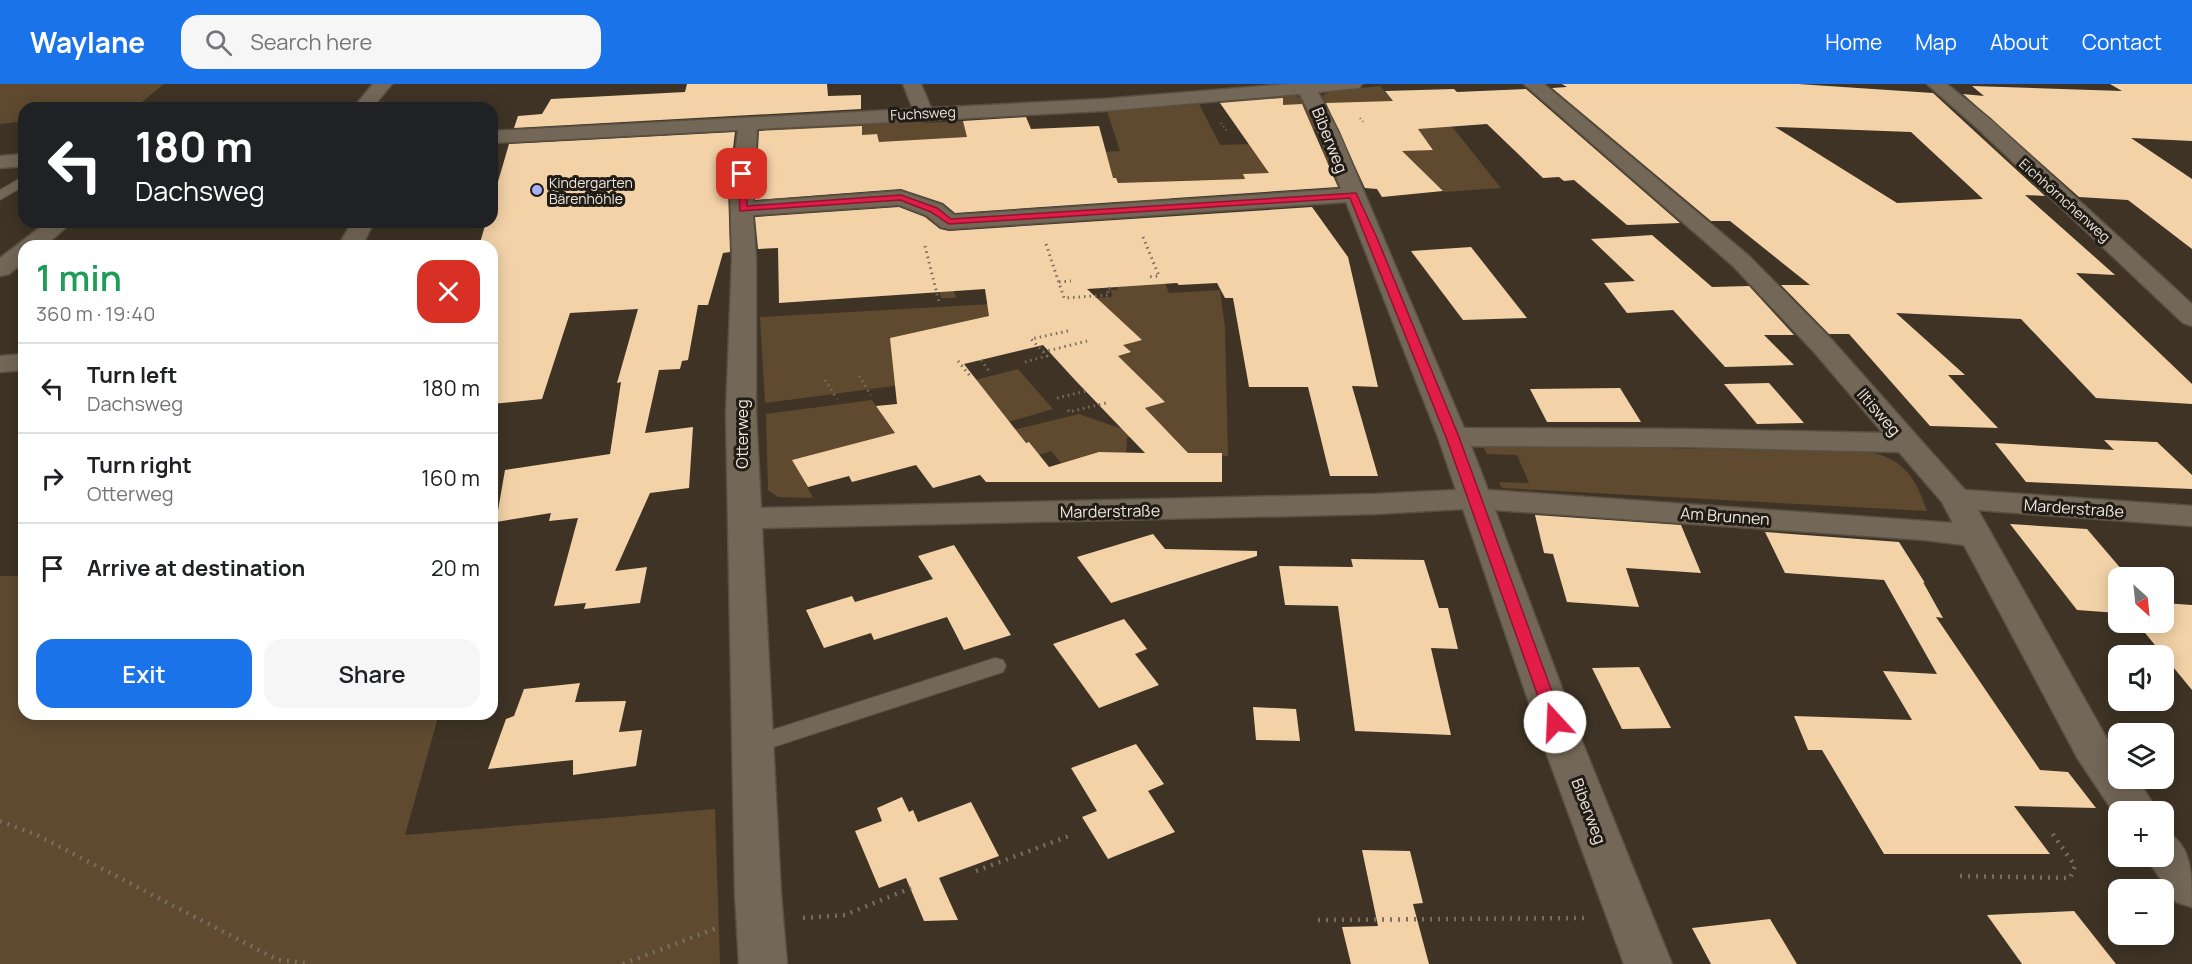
<!DOCTYPE html>
<html lang="en">
<head>
<meta charset="utf-8">
<style>
	:root { --surface:#fff; --page:#f6f6f6; --text:#202124; --muted:#757577; --line:#e0e0e0; --accent:#1a73e8 }
	body { margin:0; font-family:Manrope,sans-serif; background:var(--page); color:var(--text); height:100vh; display:flex; flex-direction:column; font-size:22px; white-space:nowrap }
	* { box-sizing:border-box; margin:0 }
	p { font-size:20px; color:var(--muted) }
	.icon { flex:none; width:33px; height:33px; fill:none; stroke:currentColor; stroke-width:2; stroke-linecap:round; stroke-linejoin:round }
	.map { position:relative; flex:1; overflow:hidden }
	.sheet { position:absolute; left:18px; top:156px; width:480px; height:480px; display:flex; flex-direction:column; background:var(--surface); border-radius:18px; box-shadow:0 3px 15px #0003 }
	.sheet>* { flex:none }
	.guide { position:absolute; left:18px; top:18px; width:480px; height:126px; border-radius:18px; box-shadow:0 3px 15px #0003; background:#202124; color:#fff; overflow:hidden }
	.needle { width:39px; rotate:153deg }
	.tools { position:absolute; left:2108px; top:483px; display:grid; gap:12px }
	.tools a { display:grid; place-items:center; width:66px; height:66px; border-radius:12px; background:var(--surface); box-shadow:0 3px 15px #0003; font-size:30px }
	.pin { position:absolute; display:grid; place-items:center; width:51px; height:51px; color:#fff; margin:-26px; border-radius:12px; box-shadow:0 3px 9px #0006 }
	.me { position:absolute; width:66px; margin:-33px; rotate:340deg; stroke-linejoin:round; filter:drop-shadow(0 0 4px #0008) }
	.turn { display:flex; align-items:center; gap:21px; height:126px; padding:0 18px; font-size:27px }
	.turn .icon { width:78px; height:78px; stroke-width:2.5 }
	.turn b { display:block; font-size:42px; line-height:51px }
	.round { display:grid; place-items:center; flex:none; width:63px; height:63px; border-radius:18px; background:var(--page) }
	.headline { display:flex; align-items:center; justify-content:space-between; height:102px; padding:0 18px }
	h1 { font-size:36px; font-weight:600; line-height:45px; color:#1e9e55 }
	.primary-button { display:flex; gap:12px; margin-top:auto; padding:12px 18px }
	.primary-button a { flex:1; height:69px; border-radius:18px; background:var(--accent); color:#fff; font-size:24px; font-weight:600; line-height:69px; text-align:center }
	.primary-button a+a { background:var(--page); color:var(--text) }
	ul { padding:0; list-style:none }
	li { display:flex; align-items:center; gap:18px; height:90px; padding:0 18px; border-top:2px solid var(--line) }
	li div { flex:1 }
	li b { display:block; font-size:22px }
	li em { font-style:normal }
	header { display:flex; align-items:center; gap:36px; box-sizing:border-box; height:84px; padding:0 30px; background:var(--accent); color:#fff }
	header strong { font-size:28px }
	nav { display:flex; gap:33px; margin-inline-start:auto; font-size:21px }
	.search { width:420px; height:54px; background:var(--page); display:flex; align-items:center; gap:15px; box-sizing:border-box; padding:0 21px; border-radius:18px; color:var(--muted); font-size:22px }
	.map>svg:first-child { display:block }
	.green { fill:#5f4a30 }
	.building { fill:#f3d2a8; fill-rule:evenodd }
	.lines { fill:none; stroke-linecap:round; stroke-linejoin:round }
	.lane-casing { stroke:#595043; stroke-width:2 }
	.street-casing { stroke:#595043; stroke-width:3 }
	.path-far2 { stroke:#776e61; stroke-width:2; stroke-dasharray:1 3; stroke-linecap:butt }
	.path-far1 { stroke:#776e61; stroke-width:3; stroke-dasharray:1.5 4; stroke-linecap:butt }
	.path { stroke:#776e61; stroke-width:4.5; stroke-dasharray:2 6; stroke-linecap:butt }
	.lane { fill:#736757; fill-rule:evenodd }
	.street { fill:#736757; fill-rule:evenodd }
	.route { fill:#e11d48; stroke:#92132f; stroke-width:1.5 }
	.poi-dot { fill:#a8b0fc; stroke:#211c15; stroke-width:2 }
	.labels { text-anchor:middle; dominant-baseline:central; stroke-width:6; stroke-linejoin:round; paint-order:stroke }
	.far-street-label { font-size:14px; fill:#eee7de; stroke:#211c15 }
	.far-poi-label { font-size:14px; fill:#eee7de; stroke:#211c15; text-anchor:start }
	.street-label { font-size:16px; fill:#eee7de; stroke:#211c15 }
</style>
</head>
<body>
<header>
<strong>Waylane</strong>
<div class="search"><svg class="icon" aria-label="search" viewBox="0 0 24 24"><circle cx="10" cy="10" r="6"/><path d="M15 15l6 6"/></svg>Search here</div>
<nav><a>Home</a><a>Map</a><a>About</a><a>Contact</a></nav>
</header>
<div class="map">
<svg width="2192" height="880" viewBox="0 0 2192 880">
	<rect width="100%" height="100%" fill="#3e3325"/>
	<g class="green">
		<polygon points="0,0 164,0 137,22 120,24 24,24 24,37 0,40"/>
		<polygon points="1380,2 1411,39 1446,35 1501,104 1444,108 1435,99 1364,103 1351,78 1388,75 1383,67 1433,65 1427,57 1342,53 1338,46 1375,43 1345,35 1333,35 1322,12 1331,7"/>
		<polygon points="1290,10 1302,14 1317,45 1287,47 1224,24 1218,16"/>
		<polygon points="1199,20 1220,61 1277,59 1279,66 1326,65 1330,78 1304,79 1279,89 1243,90 1245,95 1201,98 1200,96 1148,98 1169,109 1172,120 1128,123 1116,94 911,97 913,113 907,111 902,84 1015,73 1120,67 1107,27"/>
		<polygon points="908,35 925,39 983,36 985,41 1011,66 881,67 877,50 834,54 762,47 767,44"/>
		<polygon points="930,164 1059,216 1112,213 1111,206 1117,206 1117,203 1164,197 1169,209 1220,206 1225,244 1228,372 1196,373 1196,381 1162,353 1127,353 1126,369 1103,368 1061,379 1051,367 1039,371 1024,359 1013,346 1079,330 1119,344 1154,334 1145,324 1165,318 1146,300 1139,301 1044,261 1029,265 1019,253 901,301 765,319 760,233 1043,217 949,190 956,214 941,214"/>
		<polygon points="1018,285 1053,325 1008,338 975,296"/>
		<polygon points="872,316 906,366 833,365 793,376 813,414 778,413 768,406 766,330"/>
		<path d="M1482,361L1871,368C1906,377 1916,395 1927,427L1502,404L1499,398L1529,399L1517,371L1487,370Z"/>
		<polygon points="0,492 24,492 24,630 439,630 405,751 715,725 720,880 0,880"/>
	</g>
	<g class="building">
		<polygon points="687,0 827,0 828,12 861,11 861,25 514,44 518,32 542,30 551,15 685,8"/>
		<path d="M1562,0H1798L1933,9L2045,112L2025,111L2115,191L2076,189L2192,300V320L2096,314L2021,235L1896,229L1965,291H1948L1998,344L1930,342L1849,250H1829L1781,201H1810L1730,137H1711L1552,4L1567,3ZM1775,43L1911,48L1983,115L1897,119Z"/>
		<polygon points="2110,0 2192,0 2192,57 2131,54 2192,95 2192,165 2128,116 2079,113 1963,10 1984,12 1972,2 2122,7"/>
		<polygon points="1454,5 1457,8 1526,5 1680,139 1627,141 1574,96 1564,97 1559,93 1543,94 1487,40 1418,45 1433,66 1402,67 1443,107 1382,113 1377,105 1365,104 1326,19 1393,17 1385,7"/>
		<polygon points="1283,14 1283,21 1302,20 1338,103 955,129 943,119 901,105 755,116 759,47 862,42 862,51 877,50 879,58 967,53 963,37 1026,33 1031,45 1099,42 1113,94 1116,94 1118,99 1245,95 1243,90 1269,89 1220,19"/>
		<polygon points="735,48 728,104 730,168 723,169 708,221 698,221 688,276 682,277 680,285 659,286 645,349 693,343 689,404 650,409 615,487 647,483 640,519 584,525 586,519 554,522 578,434 549,437 551,429 496,438 505,386 610,370 621,298 617,299 638,225 570,229 542,315 492,320 492,162 479,162 486,138 492,138 492,118 509,60"/>
		<path d="M899,123L925,133L940,145L949,147L1312,123L1348,173L1378,303L1352,302L1378,392H1330L1308,303H1249L1233,214H1225L1217,199L1179,201L1177,199L1087,205L1142,256L1123,261L1131,268L1118,272L1165,318L1145,324L1188,369H1222V398H986L980,391L933,404L916,381L852,398L849,392L808,403L792,376L895,349L876,322L897,320L890,254L989,232L985,205L779,219L778,164L758,165L755,133ZM1043,261L1075,296L1145,369L1099,368L1049,383L1029,358L1026,359L964,280Z"/>
		<polygon points="1652,151 1712,203 1749,202 1794,251 1764,251 1794,281 1725,283 1673,226 1627,229 1604,199 1635,197 1591,155"/>
		<polygon points="1471,163 1527,234 1463,236 1411,167"/>
		<polygon points="1769,299 1804,339 1757,340 1724,300"/>
		<polygon points="1620,304 1641,338 1547,338 1530,305"/>
		<polygon points="2104,356 2157,358 2192,391 2192,405 2026,398 1995,359 2114,366"/>
		<polygon points="1535,431 1681,441 1701,489 1626,484 1639,523 1567,518 1553,470 1544,469"/>
		<polygon points="2010,440 2087,445 2129,494 2118,494 2118,529 2077,526"/>
		<polygon points="1765,448 1899,458 1925,499 1923,498 1943,534 1936,533 2040,686 2068,688 2096,724 2014,722 2050,770 1884,770 1822,666 1808,666 1794,632 1912,636 1883,587 1937,590 1884,496 1785,489"/>
		<polygon points="1153,450 1165,465 1257,467 1257,472 1111,519 1077,473"/>
		<polygon points="954,461 1011,551 964,566 947,533 874,556 871,549 824,564 806,526 852,512 855,518 933,495 918,472"/>
		<polygon points="1351,475 1424,476 1439,524 1448,524 1458,565 1431,564 1451,651 1355,647 1338,522 1285,521 1279,482 1353,483"/>
		<polygon points="2163,519 2192,521 2192,606 2136,538 2163,538"/>
		<polygon points="1124,535 1147,565 1135,570 1159,601 1099,624 1053,560"/>
		<polygon points="1639,583 1671,644 1622,645 1592,584"/>
		<polygon points="580,599 575,618 626,617 619,648 642,646 636,682 573,691 573,676 488,685 506,635 514,632 524,605"/>
		<polygon points="1253,623 1296,625 1300,657 1256,656"/>
		<polygon points="1136,660 1164,700 1148,707 1175,748 1108,775 1082,733 1097,727 1071,684"/>
		<polygon points="902,713 909,728 913,726 918,738 971,718 999,772 939,794 958,836 924,837 906,794 879,804 855,747 882,737 877,724"/>
		<polygon points="1362,766 1410,767 1423,819 1413,820 1429,880 1351,880 1342,843 1378,842"/>
		<polygon points="2074,827 2116,880 2022,880 1987,831"/>
		<polygon points="1770,835 1797,880 1711,880 1692,844"/>
	</g>
	<g class="lines">
		<defs>
			<g id="lane">
				<polygon points="24,92 24,102 0,116 0,106"/>
				<polygon points="995,574 1003,576 1006,582 1003,588 752,670 744,667 740,661 744,655"/>
			</g>
			<g id="street">
				<polygon points="373,0 392,0 372,24 353,24"/>
				<path d="M903,0H921L931,24L1103,15L1289,0H1362L1359,4L1318,8L1339,49L1464,344L1688,345L1883,349L1814,268L1733,182L1524,0H1544L1749,172L1832,256L1965,406L2192,422V442L1978,426L2106,653L2118,669V694H2137L2158,728H2118V735L2078,675L1964,461L1925,456L1495,426L1583,660L1672,880H1624L1543,660L1463,425L1375,430L762,444L781,810L787,880H739L735,810L726,329L732,174L730,104L738,46L492,59V47L913,25ZM1300,10L1319,49L1341,105L954,131L942,121L901,107L753,118L757,45L1103,27ZM1346,118L1438,353L1456,406L1375,410L761,424L756,329V174L753,131L899,121L926,131L941,143L949,145ZM1471,362L1688,363L1899,368L1942,418L1953,439L1488,406Z"/>
				<polygon points="1927,0 1947,0 1991,36 2192,220 2192,242 2183,239 1977,44"/>
				<polygon points="24,70 24,82 0,84 0,72"/>
				<polygon points="47,138 72,138 45,162 24,162 24,178 9,190 0,192 0,174"/>
				<polygon points="352,138 374,138 362,162 338,162"/>
				<polygon points="24,270 24,286 0,288 0,272"/>
				<path d="M2163,746C2192,759 2192,789 2192,823L2176,818L2145,772H2163Z"/>
			</g>
		</defs>
		<use href="#lane" class="lane-casing"/>
		<use href="#street" class="street-casing"/>
		<g class="path-far2">
			<polyline points="1360,34 1364,39"/>
			<polyline points="1221,39 1227,47"/>
		</g>
		<g class="path-far1">
			<polyline points="1143,153 1159,192 1147,193"/>
			<polyline points="1046,160 1064,214 1109,211 1107,205 1113,203"/>
			<polyline points="925,162 939,218"/>
			<polyline points="1059,198 1071,197"/>
			<polyline points="1043,268 1087,257"/>
			<polyline points="981,276 989,287"/>
			<polyline points="958,277 970,292"/>
			<polyline points="1025,278 1047,272 1031,255 1068,247"/>
			<polyline points="859,292 871,311"/>
			<polyline points="825,296 837,315"/>
			<polyline points="1057,314 1086,307"/>
			<polyline points="1068,326 1069,328 1106,319"/>
		</g>
		<g class="path">
			<polyline points="0,737 37,751 278,876 311,880"/>
			<polyline points="976,787 1069,752"/>
			<polyline points="1960,792 2070,794 2075,782 2052,749"/>
			<polyline points="803,834 845,831 911,804"/>
			<polyline points="1318,836 1584,834"/>
			<polyline points="623,880 717,844"/>
		</g>
		<use href="#lane" class="lane"/>
		<use href="#street" class="street"/>
	</g>
	<polygon class="route" points="742,87 746,90 747,122 901,111 937,124 951,135 1356,109 1377,154 1459,353 1563,638 1561,642 1549,642 1547,638 1446,353 1350,114 949,140 931,128 900,116 740,127 738,90"/>
	<circle class="poi-dot" cx="537" cy="106" r="6"/>
	<g class="labels">
		<g class="far-street-label">
			<text transform="translate(923 29) rotate(-3)">Fuchsweg</text>
			<text transform="translate(2065 116) rotate(42)">Eichhörnchenweg</text>
		</g>
		<g class="far-poi-label">
			<text x="549" y="98">Kindergarten<tspan x="549" dy="16">Bärenhöhle</tspan></text>
		</g>
		<g class="street-label">
			<text transform="translate(1330 56) rotate(68)">Biberweg</text>
			<text transform="translate(1879 328) rotate(49)">Iltisweg</text>
			<text transform="translate(742 350) rotate(-90)">Otterweg</text>
			<text transform="translate(2074 424) rotate(4)">Marderstraße</text>
			<text transform="translate(1110 427) rotate(-1)">Marderstraße</text>
			<text transform="translate(1725 432) rotate(4)">Am Brunnen</text>
			<text transform="translate(1589 727) rotate(69)">Biberweg</text>
		</g>
	</g>
</svg>
<div class="tools">
<a><svg class="needle" viewBox="-14 -14 28 28"><path d="M0-13l5 13h-10z" fill="#e53935"/><path d="M0 13l5-13h-10z" fill="#757577"/></svg></a>
<a><svg class="icon" aria-label="sound" viewBox="0 0 24 24"><path d="M4 9h4l5-4v14l-5-4H4zM17 9q2 3 0 6"/></svg></a>
<a><svg class="icon" aria-label="layers" viewBox="0 0 24 24"><path d="M12 4l9 5-9 5-9-5zM3 14l9 5 9-5"/></svg></a>
<a>+</a>
<a>−</a>
</div>
<div class="pin" style="left:742px;top:90px;background:#d93025"><svg class="icon" aria-label="arrive" viewBox="0 0 24 24"><path d="M6 21V4h12l-3 4 3 4H6"/></svg></div>
<svg class="me" style="left:1555px;top:638px" viewBox="-20 -20 40 40"><circle r="19" fill="#fff"/><path d="M0-13L10 11 0 6-10 11z" fill="#e11d48"/></svg>
<div class="guide">
<div class="turn"><svg class="icon" aria-label="left" viewBox="0 0 24 24"><path d="M17 20v-9H6M10 6l-5 5 5 5"/></svg><div><b>180 m</b>Dachsweg</div></div>
</div>
<section class="sheet">
<div class="headline"><div><h1>1 min</h1><p>360 m · 19:40</p></div><a class="round" style="background:#d93025;color:#fff"><svg class="icon" aria-label="close" viewBox="0 0 24 24"><path d="M6 6l12 12M18 6L6 18"/></svg></a></div>
<ul>
<li><svg class="icon" aria-label="left" viewBox="0 0 24 24"><path d="M17 20v-9H6M10 6l-5 5 5 5"/></svg><div><b>Turn left</b><p>Dachsweg</p></div><em>180 m</em></li>
<li><svg class="icon" aria-label="right" viewBox="0 0 24 24"><path d="M7 20v-9h11M14 6l5 5-5 5"/></svg><div><b>Turn right</b><p>Otterweg</p></div><em>160 m</em></li>
<li><svg class="icon" aria-label="arrive" viewBox="0 0 24 24"><path d="M6 21V4h12l-3 4 3 4H6"/></svg><div><b>Arrive at destination</b></div><em>20 m</em></li>
</ul>
<div class="primary-button"><a>Exit</a><a>Share</a></div>
</section>
</div>
</body>
</html>
